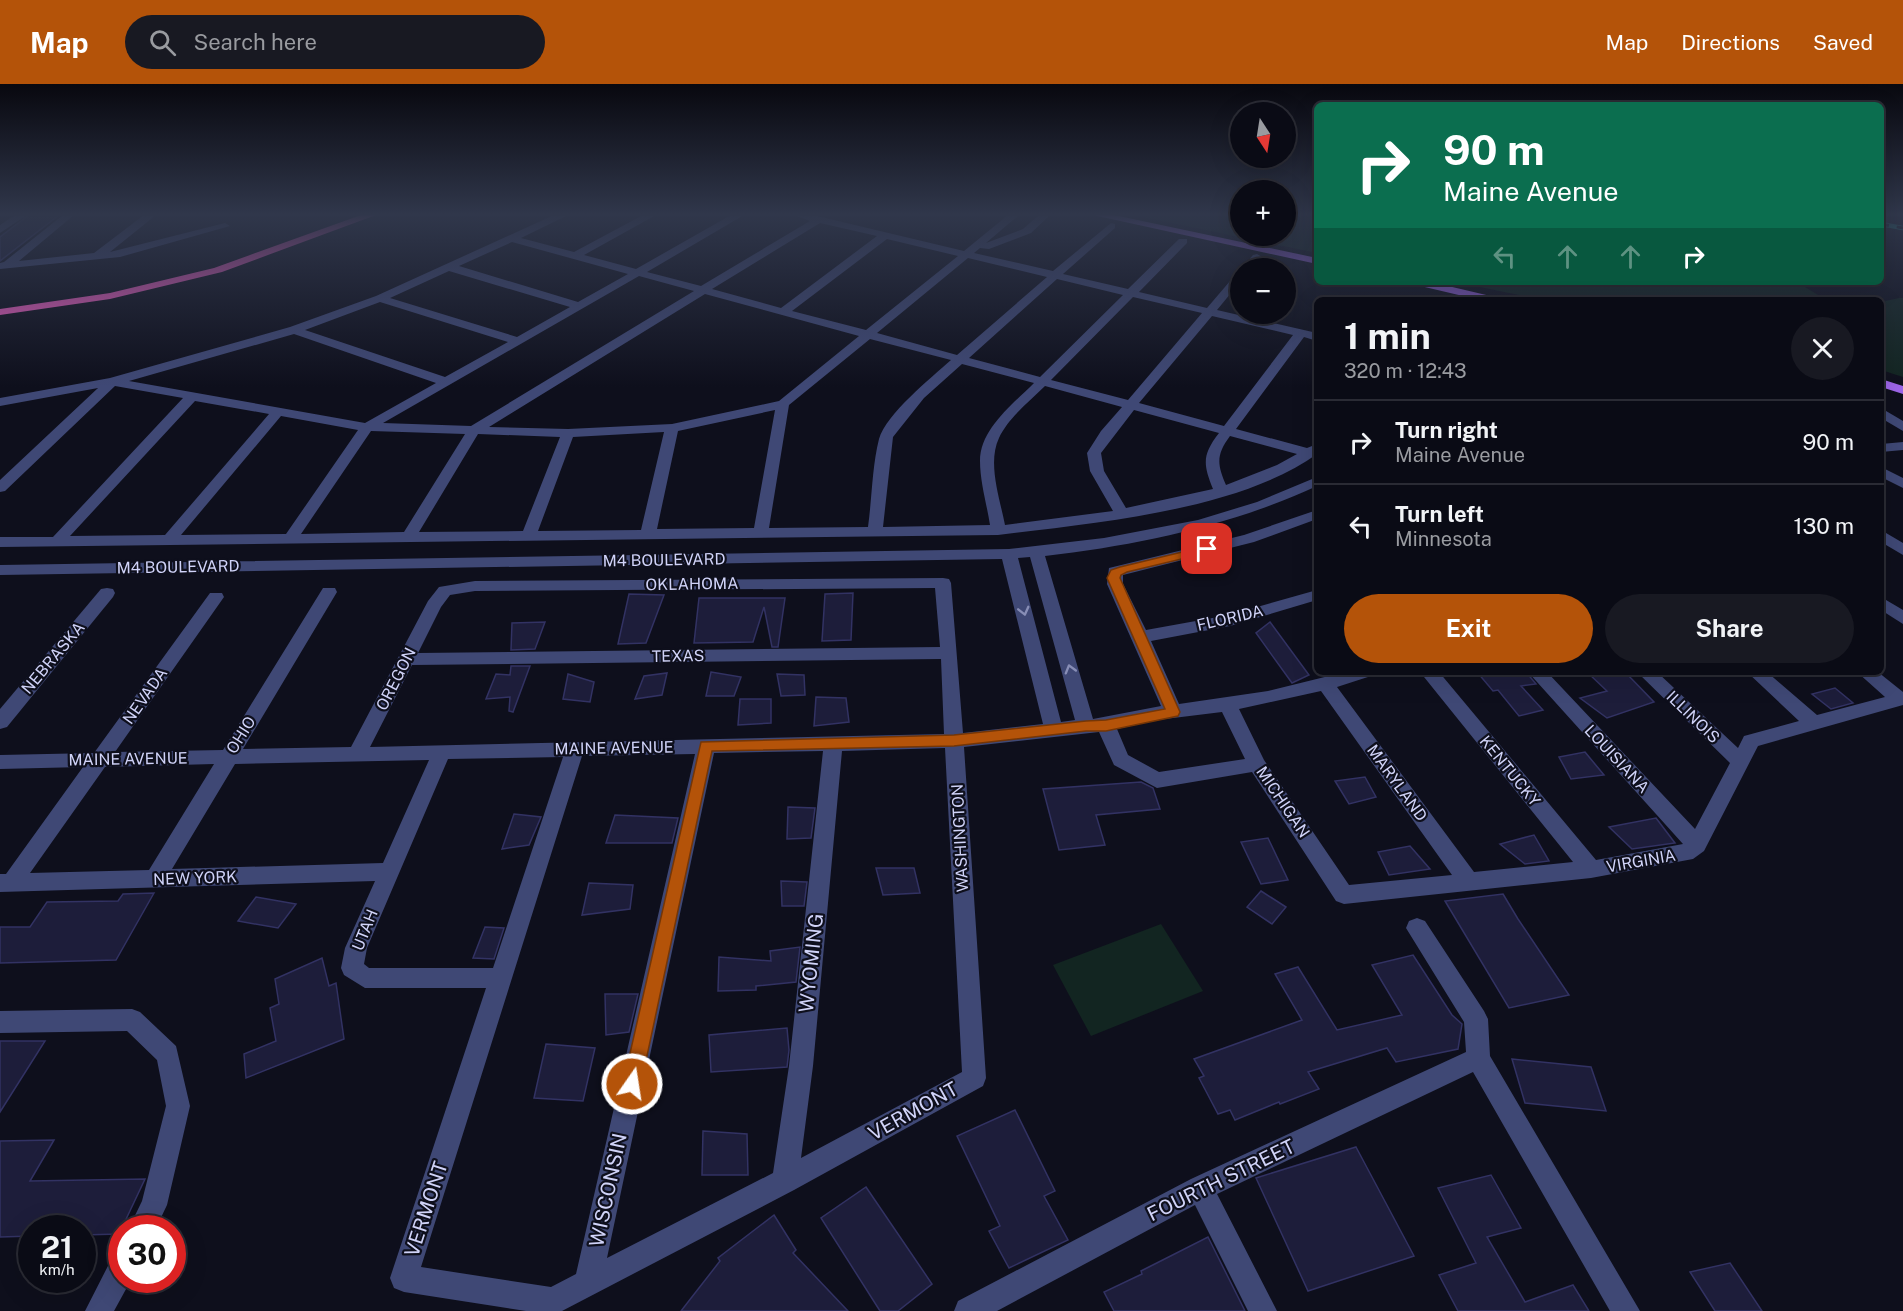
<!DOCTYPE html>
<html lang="en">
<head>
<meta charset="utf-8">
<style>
	:root { --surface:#0a0b15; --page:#181922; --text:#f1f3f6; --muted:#999ba0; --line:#2a2b34; --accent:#b45309 }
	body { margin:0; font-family:"Public Sans",sans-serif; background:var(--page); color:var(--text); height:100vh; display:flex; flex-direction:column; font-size:22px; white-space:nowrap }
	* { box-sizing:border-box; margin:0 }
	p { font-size:20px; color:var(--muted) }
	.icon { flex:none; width:33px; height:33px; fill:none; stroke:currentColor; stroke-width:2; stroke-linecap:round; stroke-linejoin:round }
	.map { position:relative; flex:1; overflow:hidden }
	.side { position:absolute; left:1314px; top:213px; width:570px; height:378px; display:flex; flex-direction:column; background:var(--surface); border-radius:9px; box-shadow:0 6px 24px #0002,0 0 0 2px var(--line) }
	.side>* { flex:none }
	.top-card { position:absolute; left:1314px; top:18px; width:570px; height:183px; border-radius:9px; box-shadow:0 6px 24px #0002,0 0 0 2px var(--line); background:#0b6e4f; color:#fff; overflow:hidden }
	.needle { width:39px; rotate:168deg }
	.fabs { position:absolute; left:1230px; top:18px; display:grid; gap:12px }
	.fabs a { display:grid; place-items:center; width:66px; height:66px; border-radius:50%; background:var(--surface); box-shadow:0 6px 24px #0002,0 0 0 2px var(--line); font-size:30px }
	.speed { position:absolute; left:18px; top:1131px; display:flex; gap:12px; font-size:30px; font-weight:700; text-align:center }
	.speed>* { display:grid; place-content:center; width:78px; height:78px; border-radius:50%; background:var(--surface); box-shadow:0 6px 24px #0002,0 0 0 2px var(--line); line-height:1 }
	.speed small { font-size:15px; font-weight:400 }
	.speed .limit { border:9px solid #d22; background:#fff; color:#111 }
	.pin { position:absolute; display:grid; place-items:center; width:51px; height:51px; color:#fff; margin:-26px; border-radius:12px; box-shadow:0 3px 9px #0006 }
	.me { position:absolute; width:66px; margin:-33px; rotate:13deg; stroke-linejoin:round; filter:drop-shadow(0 0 4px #0008) }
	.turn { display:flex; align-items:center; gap:21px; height:126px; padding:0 30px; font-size:27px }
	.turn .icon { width:78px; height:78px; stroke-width:2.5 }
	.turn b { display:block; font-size:42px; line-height:51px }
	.lanes { display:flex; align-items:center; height:57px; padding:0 30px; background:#0003; justify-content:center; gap:30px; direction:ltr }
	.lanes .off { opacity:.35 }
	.round { display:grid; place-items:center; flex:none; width:63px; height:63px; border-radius:32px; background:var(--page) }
	.headline { display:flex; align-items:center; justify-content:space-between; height:102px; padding:0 30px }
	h1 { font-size:36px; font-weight:700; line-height:45px }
	.action { display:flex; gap:12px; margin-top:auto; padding:12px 30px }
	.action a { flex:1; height:69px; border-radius:36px; background:var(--accent); color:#fff; font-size:24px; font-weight:700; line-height:69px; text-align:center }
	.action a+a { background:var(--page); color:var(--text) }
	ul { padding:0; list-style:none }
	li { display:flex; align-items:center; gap:18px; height:84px; padding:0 30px; border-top:2px solid var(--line) }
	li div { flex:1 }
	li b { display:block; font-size:22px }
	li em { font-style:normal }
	header { display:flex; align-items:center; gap:36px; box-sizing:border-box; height:84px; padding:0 30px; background:var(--accent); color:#fff }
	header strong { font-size:28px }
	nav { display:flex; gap:33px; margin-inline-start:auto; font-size:21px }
	.search { width:420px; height:54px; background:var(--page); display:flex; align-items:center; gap:15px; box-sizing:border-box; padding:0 21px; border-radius:33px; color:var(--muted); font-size:22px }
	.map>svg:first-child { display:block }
	.green { fill:#122521 }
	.building { fill:#1d1d3a; stroke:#323263; stroke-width:1.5 }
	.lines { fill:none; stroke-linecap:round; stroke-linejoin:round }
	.minor { fill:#3f4875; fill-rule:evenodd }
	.major { fill:#9e66e9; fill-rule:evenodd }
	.highway { fill:#e85bbb; fill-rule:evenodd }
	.rail-casing { stroke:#1ed6c4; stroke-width:4.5 }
	.rail { stroke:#0e0f1c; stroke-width:3; stroke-dasharray:8; stroke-linecap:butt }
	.oneway { stroke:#888eb6 }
	.route { fill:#b45309; stroke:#753606; stroke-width:1.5 }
	.labels { text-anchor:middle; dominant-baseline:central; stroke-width:4.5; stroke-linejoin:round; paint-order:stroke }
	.street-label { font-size:16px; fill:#d0d3f8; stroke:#0e0f1c }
	.near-street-label { font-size:20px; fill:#d0d3f8; stroke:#0e0f1c }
</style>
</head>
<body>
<header>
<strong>Map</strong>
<div class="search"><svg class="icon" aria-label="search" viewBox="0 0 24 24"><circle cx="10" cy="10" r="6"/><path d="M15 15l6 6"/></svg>Search here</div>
<nav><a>Map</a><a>Directions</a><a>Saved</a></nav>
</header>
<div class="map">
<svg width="1903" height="1227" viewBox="0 0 1903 1227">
	<rect width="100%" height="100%" fill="#0e0f1c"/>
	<g class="green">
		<polygon points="1133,131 1240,131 1240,152 1286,152 1286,131 1317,131 1317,169"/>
		<polygon points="1456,198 1797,198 1826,216 1543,216"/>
		<polygon points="1899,214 1903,214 1903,293 1881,286 1881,218"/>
		<polygon points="1161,840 1203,907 1091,952 1053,881"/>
	</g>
	<g class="building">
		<polygon points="29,131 59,131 0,177 0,153"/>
		<polygon points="853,509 851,556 822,557 825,510"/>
		<polygon points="629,510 664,511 646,559 618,560"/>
		<polygon points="699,514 785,514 778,563 772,563 764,523 753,558 694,559"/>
		<polygon points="545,538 535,565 511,566 512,539"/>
		<polygon points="1270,538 1309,591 1292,599 1256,549"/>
		<polygon points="511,582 530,582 513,628 509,627 510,613 486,615 496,590 510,591"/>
		<polygon points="711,588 741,593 734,612 706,612"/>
		<polygon points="1477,588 1526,588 1536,600 1521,602 1543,626 1519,632 1498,606 1493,607"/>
		<polygon points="1587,588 1625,588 1654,618 1607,634 1580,614 1607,607"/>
		<polygon points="667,589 662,611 635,615 644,592"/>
		<polygon points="568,590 594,598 590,618 563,615"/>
		<polygon points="777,590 804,591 805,611 781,612"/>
		<polygon points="1835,604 1853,619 1831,625 1812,610"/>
		<polygon points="816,613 846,614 849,638 814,642"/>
		<polygon points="740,615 771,615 771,639 738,641"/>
		<polygon points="1585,668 1604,691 1571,695 1559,673"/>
		<polygon points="1365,693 1376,713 1349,720 1335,697"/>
		<polygon points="1141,698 1153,704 1160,725 1096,731 1105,761 1059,766 1043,705"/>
		<polygon points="788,723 815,724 811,754 787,755"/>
		<polygon points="514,730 541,733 529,761 502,765"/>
		<polygon points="615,731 678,734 672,759 606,759"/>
		<polygon points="1656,734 1675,759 1632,765 1609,743"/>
		<polygon points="1534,751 1549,777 1525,780 1500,760"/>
		<polygon points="1268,754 1288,796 1261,800 1241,758"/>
		<polygon points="1410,762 1430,785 1389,791 1378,768"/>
		<polygon points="876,784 914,784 920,809 883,811"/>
		<polygon points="781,797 807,798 804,822 782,822"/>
		<polygon points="589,799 633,801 630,825 582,831"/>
		<polygon points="1261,807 1286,823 1272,840 1247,823"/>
		<polygon points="154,809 116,876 0,879 0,843 30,843 47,818 118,817 123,810"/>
		<polygon points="1503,810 1518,835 1569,911 1509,924 1445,817"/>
		<polygon points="256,813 296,820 278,844 238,837"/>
		<polygon points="485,843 504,844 494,875 473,874"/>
		<polygon points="800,863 796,898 756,902 756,906 718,907 719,873 771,877 770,867"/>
		<polygon points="1413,871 1452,931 1462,940 1458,965 1396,978 1387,964 1308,988 1319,1005 1280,1020 1279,1018 1235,1036 1230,1026 1218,1030 1199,994 1204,992 1194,975 1302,936 1275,890 1298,883 1337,946 1402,931 1372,881"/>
		<polygon points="322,874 329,902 336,899 344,955 246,994 244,970 276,957 270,924 279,920 275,895"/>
		<polygon points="605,910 638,910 629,948 606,951"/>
		<polygon points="787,944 789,966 787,983 711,988 709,951"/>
		<polygon points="0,957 45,957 0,1028"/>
		<polygon points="546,960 595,964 583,1017 534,1014"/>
		<polygon points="1512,975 1591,983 1606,1027 1525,1019"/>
		<polygon points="1015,1026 1055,1107 1044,1112 1068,1156 1009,1184 989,1147 1000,1142 957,1052"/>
		<polygon points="703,1047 747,1050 748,1091 702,1091"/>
		<polygon points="54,1056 30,1097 145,1095 119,1150 82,1151 82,1144 32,1144 32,1152 0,1153 0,1057"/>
		<polygon points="1356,1063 1414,1172 1308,1207 1256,1094"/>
		<polygon points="1491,1091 1521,1144 1487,1153 1525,1218 1573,1201 1589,1227 1458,1227 1439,1191 1476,1179 1438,1104"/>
		<polygon points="866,1103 932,1200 898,1227 880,1227 821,1134"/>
		<polygon points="774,1131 796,1166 793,1169 848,1227 681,1227 720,1177 718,1174"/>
		<polygon points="1208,1153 1245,1227 1114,1227 1104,1208 1142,1190 1141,1187"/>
		<polygon points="1730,1179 1762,1227 1715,1227 1690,1188"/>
	</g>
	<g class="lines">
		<g class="minor">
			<polygon points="15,131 27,131 0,149 0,141"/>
			<polygon points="63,131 74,131 19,177 94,169 144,131 156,131 110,168 225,139 230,142 120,173 0,185 0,179 4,178"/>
			<path d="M554,131H568L521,154L574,168L643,131H656L584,171L636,185L731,131H744L647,188L701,202L810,137L794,131H813L964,167L1008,131H1019L986,159L1023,145L1039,131H1050L1031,149L989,165L980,164L974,169L1053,187L1111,139L1115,140V144L1063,190L1128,205L1179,155H1187V159L1139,208L1207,224L1236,190L1240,189V198L1217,226L1317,249V257L1304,253L1236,345L1307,364L1317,360V370C1238,427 1094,439 998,451L0,463V453H53L183,314L115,302L5,407L0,408V396L98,304L0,322V314L110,294L290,243L376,212ZM820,139L877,152L781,224L712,205ZM887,155L958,172L866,246L792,227ZM512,158L628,190L578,218L459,182ZM968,174L1047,193L957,271L877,249ZM449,187L570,223L517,253L390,214ZM639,192L694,207L471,342L383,339ZM1057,195L1123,211L1040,293L969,274ZM705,210L859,252L779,317L672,340L568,345L489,343ZM1133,213L1202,229L1128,316L1051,296ZM380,218L508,258L445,293L305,246ZM1212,232L1293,251L1224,342L1139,319ZM294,250L436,299L365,339L129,297ZM870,255L951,276C931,294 886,330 879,355C872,383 872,414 868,443L769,444L789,321ZM962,280L1034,299C1013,320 980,345 980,377C980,398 987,421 990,441L883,443L893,353L924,314ZM1045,302L1122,323L1101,347L1087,369L1090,387L1113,427L1005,441C1000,415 987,379 999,354C1008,334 1030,317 1045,302ZM195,317L269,330L165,451L70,452ZM775,326L754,444L657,445L678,347ZM1134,326L1219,349C1202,371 1203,380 1213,405L1126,424L1104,387L1101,369ZM281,332L358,346L286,450L181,451ZM371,347L465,350L404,448L301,450ZM664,348L641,446L538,447L573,353ZM478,350L560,353L523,447L419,448ZM1230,352L1297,370L1277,381L1226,401C1217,380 1216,371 1230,352Z"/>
			<polygon points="1257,170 1262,173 1252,184 1242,184 1253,171"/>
			<polygon points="1881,324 1903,337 1903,347 1881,334"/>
			<polygon points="1903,358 1903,366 1881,368 1881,360"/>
			<polygon points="1881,383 1903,394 1903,404 1881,393"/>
			<path d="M1317,393V402C1230,442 1139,461 1045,472L1093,635L1161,622L1107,500L1109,484L1244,451L1317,426V435L1254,458L1123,491V500L1146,546L1229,531L1317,506V516L1230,542L1151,557L1179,620L1268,607L1345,588H1374L1371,592L1337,603L1474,788L1573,778L1420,588H1439L1596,776L1683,760L1528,588H1547L1695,745L1730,679L1637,588H1657L1738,664L1744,652L1799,637L1747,588H1767L1817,631L1885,613L1857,588H1878L1903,608V621L1758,662L1704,767L1693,775L1591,794L1344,820L1336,817L1252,688L1157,704L1114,681L1099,648L964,663L986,994L983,1002L794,1106L562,1227H526L404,1208L394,1204L390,1194L486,904H365L344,891L341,884L345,864L375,797L0,808V790H6L83,683L0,685V671L94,669L210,509H222L224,513L115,668L223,666L323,504H335L337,508L243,665L351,663L428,517L439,503L475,497L943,494L949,495L951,499L963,649L1043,640L1002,475L0,491V481L1009,465L1104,454L1198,436L1257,418ZM1030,473L1075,636L1061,638L1018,474ZM935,504L940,563L418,569L441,523L450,511L475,507ZM941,575L944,650L370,663L412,581ZM1321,607L1452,791L1349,801L1264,676L1239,625ZM1222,628L1245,675L1159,688L1128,671L1117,645L1157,636ZM945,664L962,988L801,1074L813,982L842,667ZM823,667L789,982L773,1089L607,1174L714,669ZM695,670L576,1190L551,1203L421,1183L582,672ZM563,673L493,884H369L364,880L367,864L448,675ZM429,676L383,779L172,785L235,680ZM214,680L149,786L30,789L105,683Z"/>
			<polygon points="1881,446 1903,459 1903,471 1881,458"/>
			<polygon points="107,504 113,505 115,509 113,513 7,643 0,645 0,625 101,505"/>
			<polygon points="1881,513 1903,526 1903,540 1881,526"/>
			<polygon points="1417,834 1425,837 1484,927 1488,935 1490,972 1640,1227 1610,1227 1473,988 1217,1110 1277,1227 1248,1227 1195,1121 997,1227 954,1227 958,1217 1191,1095 1466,968 1464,938 1406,844 1409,837"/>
			<polygon points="132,925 140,928 176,962 190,1022 167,1121 156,1144 129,1144 142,1117 166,1022 157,976 127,947 0,949 0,927"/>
			<polygon points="122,1170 122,1196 131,1196 114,1227 85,1227 112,1174"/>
		</g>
		<g class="major">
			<polygon points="1093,131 1114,131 1317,174 1317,180"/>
			<polygon points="1410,198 1431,198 1499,214 1501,216 1480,216 1412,200"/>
			<polygon points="1881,295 1903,302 1903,310 1881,303"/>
		</g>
		<polygon class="highway" points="361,131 376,131 222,188 110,215 0,231 0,225 110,209 214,184"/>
		<defs>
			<polyline id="rail" points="1881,140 1903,144"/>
		</defs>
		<use href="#rail" class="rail-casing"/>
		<use href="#rail" class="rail"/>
	</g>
	<defs><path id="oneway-chevron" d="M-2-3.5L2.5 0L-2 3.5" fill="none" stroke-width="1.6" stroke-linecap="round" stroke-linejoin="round" transform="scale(1.5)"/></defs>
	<g class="oneway">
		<use href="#oneway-chevron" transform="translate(1024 527) rotate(76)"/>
		<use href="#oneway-chevron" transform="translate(1070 585) rotate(-106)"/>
	</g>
	<linearGradient id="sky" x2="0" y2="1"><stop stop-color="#08080f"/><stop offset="0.43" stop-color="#30374b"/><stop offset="1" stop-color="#30374b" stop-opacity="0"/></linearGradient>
	<rect width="1903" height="303" fill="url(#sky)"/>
	<polygon class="route" points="1207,462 1211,463 1211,468 1127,488 1121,491 1120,494 1180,628 1178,632 1106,647 1086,647 954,662 712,667 641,1000 638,1006 632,1009 625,1006 623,1000 701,658 954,651 1086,637 1106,636 1165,625 1107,494 1111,486 1120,483"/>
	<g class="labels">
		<g class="street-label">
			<text transform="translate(664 476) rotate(-1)">M4 BOULEVARD</text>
			<text transform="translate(178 483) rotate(-1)">M4 BOULEVARD</text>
			<text transform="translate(692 500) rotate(-1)">OKLAHOMA</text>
			<text transform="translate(1230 534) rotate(-13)">FLORIDA</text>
			<text transform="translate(678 572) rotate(-1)">TEXAS</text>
			<text transform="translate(53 574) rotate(-50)">NEBRASKA</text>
			<text transform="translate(396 595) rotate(-63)">OREGON</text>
			<text transform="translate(145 612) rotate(-55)">NEVADA</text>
			<text transform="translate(1693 633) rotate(44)">ILLINOIS</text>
			<text transform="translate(241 651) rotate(-58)">OHIO</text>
			<text transform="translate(614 664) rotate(-1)">MAINE AVENUE</text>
			<text transform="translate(128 675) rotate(-1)">MAINE AVENUE</text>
			<text transform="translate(1617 675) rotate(47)">LOUISIANA</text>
			<text transform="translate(1510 687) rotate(51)">KENTUCKY</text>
			<text transform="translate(1397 699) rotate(54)">MARYLAND</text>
			<text transform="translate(1283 718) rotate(56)">MICHIGAN</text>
			<text transform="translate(960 754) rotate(-93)">WASHINGTON</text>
			<text transform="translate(1641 777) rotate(-10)">VIRGINIA</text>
			<text transform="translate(195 794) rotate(-2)">NEW YORK</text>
			<text transform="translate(365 846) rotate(-68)">UTAH</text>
		</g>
		<g class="near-street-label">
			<text transform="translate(811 879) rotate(-84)">WYOMING</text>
			<text transform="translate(913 1027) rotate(-29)">VERMONT</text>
			<text transform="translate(1221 1096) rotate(-26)">FOURTH STREET</text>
			<text transform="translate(608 1106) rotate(-78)">WISCONSIN</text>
			<text transform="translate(426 1125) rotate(-72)">VERMONT</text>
		</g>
	</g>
</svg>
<div class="fabs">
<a><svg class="needle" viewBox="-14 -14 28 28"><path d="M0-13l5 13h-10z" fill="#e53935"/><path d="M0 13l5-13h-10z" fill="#999ba0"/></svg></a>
<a>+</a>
<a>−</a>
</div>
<div class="speed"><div>21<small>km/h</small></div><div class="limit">30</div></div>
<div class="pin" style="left:1207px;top:465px;background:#d93025"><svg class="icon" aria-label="arrive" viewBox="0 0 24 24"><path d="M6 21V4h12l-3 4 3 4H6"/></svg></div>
<svg class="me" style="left:632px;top:1000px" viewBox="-20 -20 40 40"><circle r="17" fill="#b45309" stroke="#fff" stroke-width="3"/><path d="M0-11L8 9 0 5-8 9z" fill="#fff"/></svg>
<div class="top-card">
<div class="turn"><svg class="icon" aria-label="right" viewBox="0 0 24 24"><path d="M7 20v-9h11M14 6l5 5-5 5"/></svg><div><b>90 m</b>Maine Avenue</div></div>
<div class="lanes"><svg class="icon off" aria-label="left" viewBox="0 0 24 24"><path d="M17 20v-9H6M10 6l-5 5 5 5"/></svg><svg class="icon off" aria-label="ahead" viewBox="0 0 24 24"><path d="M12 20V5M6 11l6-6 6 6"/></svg><svg class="icon off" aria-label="ahead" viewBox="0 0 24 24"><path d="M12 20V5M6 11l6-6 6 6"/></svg><svg class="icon" aria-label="right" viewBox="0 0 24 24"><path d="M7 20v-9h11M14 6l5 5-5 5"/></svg></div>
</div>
<section class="side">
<div class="headline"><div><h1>1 min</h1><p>320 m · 12:43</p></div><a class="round"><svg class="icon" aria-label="close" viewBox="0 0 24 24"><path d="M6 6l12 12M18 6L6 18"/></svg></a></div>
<ul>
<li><svg class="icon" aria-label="right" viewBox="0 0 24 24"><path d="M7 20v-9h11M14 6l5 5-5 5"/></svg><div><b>Turn right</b><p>Maine Avenue</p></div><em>90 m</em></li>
<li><svg class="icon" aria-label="left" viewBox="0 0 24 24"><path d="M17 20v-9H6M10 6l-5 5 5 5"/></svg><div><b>Turn left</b><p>Minnesota</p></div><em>130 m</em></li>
</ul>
<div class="action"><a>Exit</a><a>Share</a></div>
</section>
</div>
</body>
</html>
